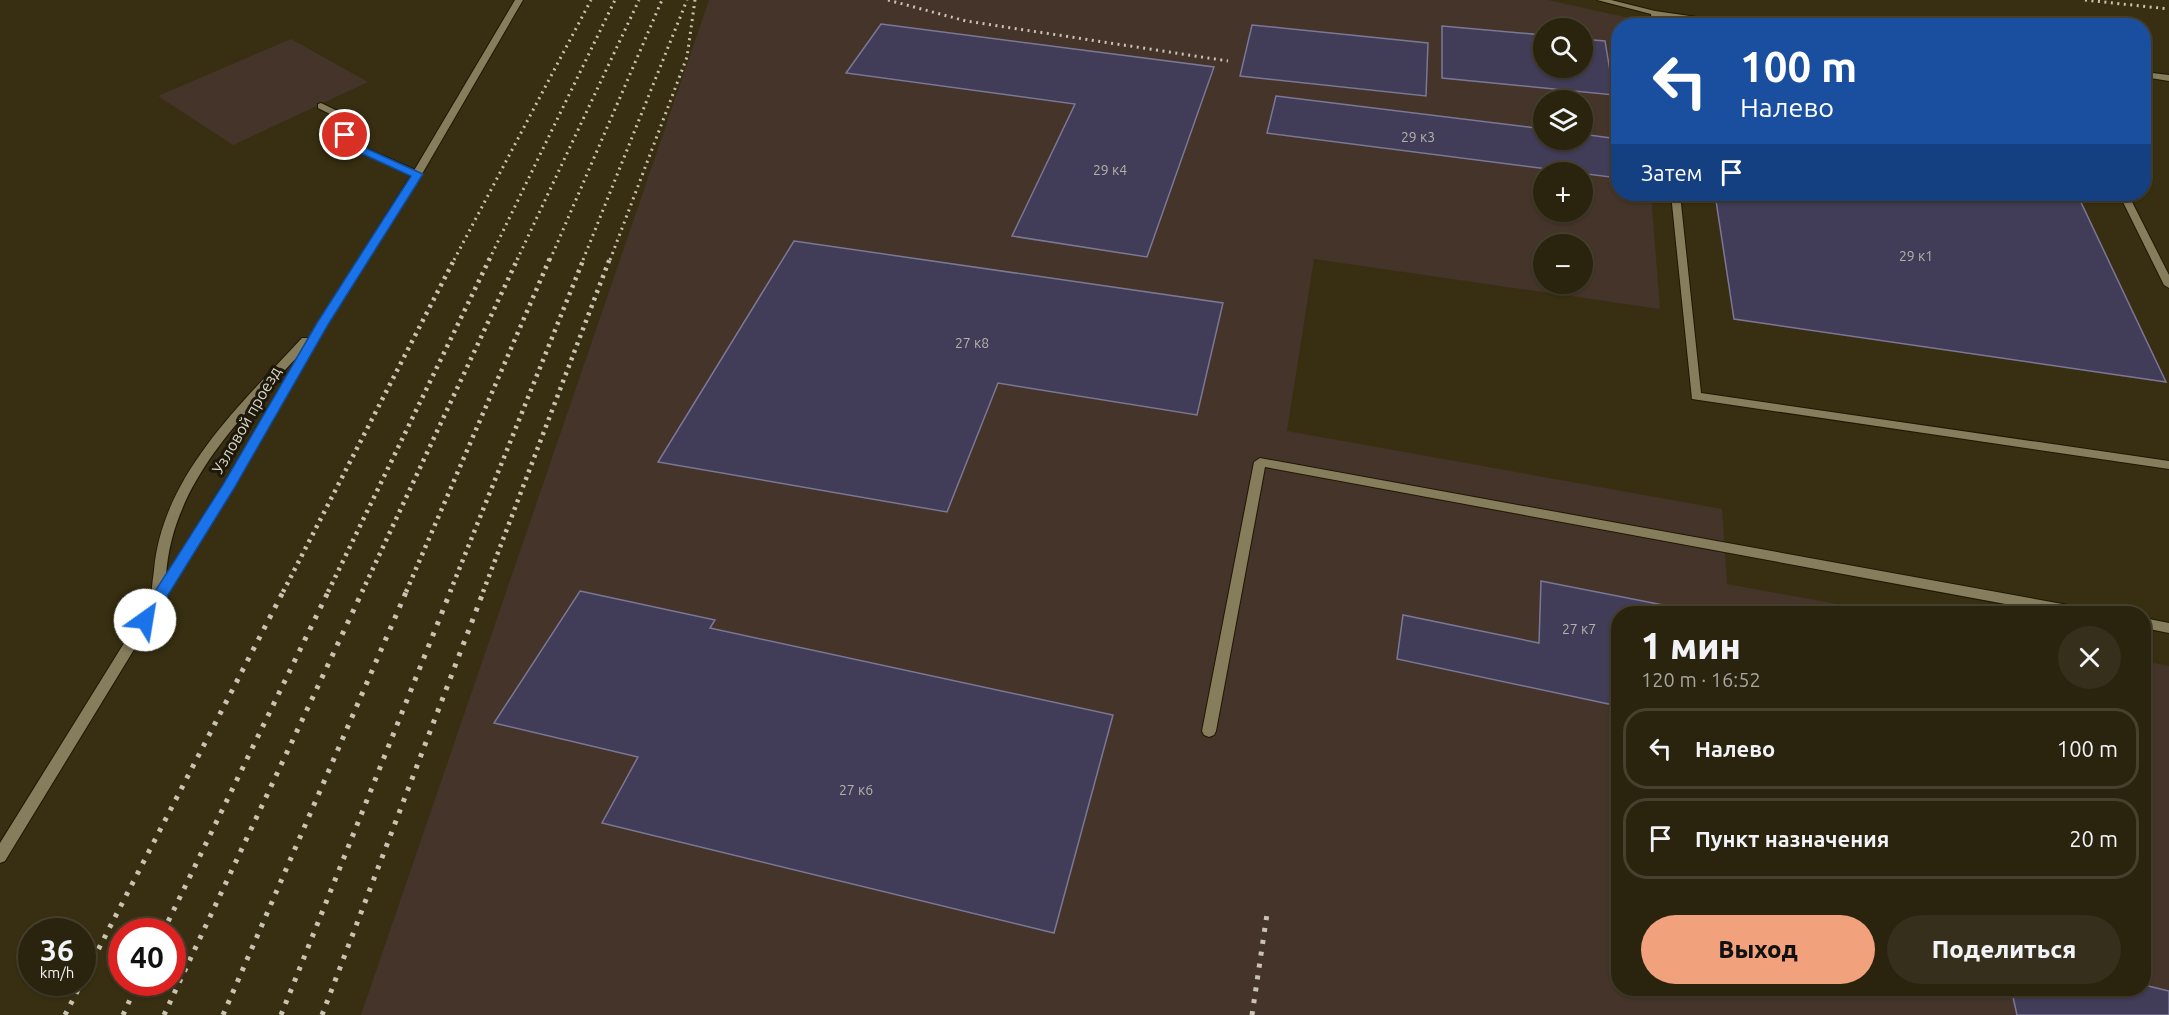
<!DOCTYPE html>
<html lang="ru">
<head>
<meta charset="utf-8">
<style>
	:root { --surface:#2a230e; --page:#362f1c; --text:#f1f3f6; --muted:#a5a49e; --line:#46402e; --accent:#f1a17b }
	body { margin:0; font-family:Ubuntu,sans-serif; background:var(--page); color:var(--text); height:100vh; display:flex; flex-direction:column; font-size:22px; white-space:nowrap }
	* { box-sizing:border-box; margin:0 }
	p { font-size:20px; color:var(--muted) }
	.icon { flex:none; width:33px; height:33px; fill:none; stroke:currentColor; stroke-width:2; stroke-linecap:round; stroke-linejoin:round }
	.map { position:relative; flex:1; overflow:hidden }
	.details { position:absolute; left:1611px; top:606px; width:540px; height:390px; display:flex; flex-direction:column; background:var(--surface); border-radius:24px; box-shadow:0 2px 4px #0004,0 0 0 2px var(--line) }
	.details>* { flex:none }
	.top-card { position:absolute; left:1611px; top:18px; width:540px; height:183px; border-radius:24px; box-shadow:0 2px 4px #0004,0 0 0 2px var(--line); background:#1a4fa0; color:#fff; overflow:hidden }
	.tools { position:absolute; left:1533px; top:18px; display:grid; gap:12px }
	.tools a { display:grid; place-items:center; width:60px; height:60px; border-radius:50%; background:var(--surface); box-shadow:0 2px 4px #0004,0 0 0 2px var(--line); font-size:30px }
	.speed { position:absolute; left:18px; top:918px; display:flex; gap:12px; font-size:30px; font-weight:700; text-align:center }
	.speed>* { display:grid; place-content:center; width:78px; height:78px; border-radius:50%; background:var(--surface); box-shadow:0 2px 4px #0004,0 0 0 2px var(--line); line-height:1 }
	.speed small { font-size:15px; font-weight:400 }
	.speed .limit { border:9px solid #d22; background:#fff; color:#111 }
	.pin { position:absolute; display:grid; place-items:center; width:51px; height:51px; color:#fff; margin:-26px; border:3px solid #fff; border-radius:50%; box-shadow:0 2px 6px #0007 }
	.me { position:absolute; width:66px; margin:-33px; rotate:32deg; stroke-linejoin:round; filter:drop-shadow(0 0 4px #0008) }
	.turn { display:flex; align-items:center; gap:21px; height:126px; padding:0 30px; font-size:27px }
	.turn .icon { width:78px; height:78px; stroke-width:2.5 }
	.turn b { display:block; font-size:42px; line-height:51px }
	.then { display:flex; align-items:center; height:57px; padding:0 30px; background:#0003; gap:12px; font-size:22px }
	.round { display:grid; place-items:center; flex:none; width:63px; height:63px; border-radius:32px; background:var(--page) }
	.overview { display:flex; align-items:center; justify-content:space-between; height:102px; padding:0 30px }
	h1 { font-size:36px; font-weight:800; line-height:45px }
	.action { display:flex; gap:12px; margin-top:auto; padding:12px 30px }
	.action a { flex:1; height:69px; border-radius:36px; background:var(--accent); color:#111; font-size:24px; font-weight:800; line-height:69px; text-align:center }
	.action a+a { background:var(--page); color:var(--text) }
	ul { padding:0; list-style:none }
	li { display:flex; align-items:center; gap:18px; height:81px; margin:0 12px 9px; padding:0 18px; border:3px solid var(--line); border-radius:24px }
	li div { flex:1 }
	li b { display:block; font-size:22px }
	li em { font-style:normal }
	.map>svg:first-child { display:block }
	.industrial { fill:#443429; fill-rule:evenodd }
	.building { fill:#413c57; stroke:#7c7796; stroke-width:1.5 }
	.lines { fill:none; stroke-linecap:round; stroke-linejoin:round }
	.service-casing { stroke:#1f1700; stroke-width:2 }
	.tertiary-casing { stroke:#1f1700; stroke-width:2 }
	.service { fill:#867d5d; fill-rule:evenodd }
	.tertiary { fill:#867d5d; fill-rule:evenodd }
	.rail-far2 { stroke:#c9c3b1; stroke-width:3; stroke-dasharray:2 4.5; stroke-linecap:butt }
	.rail-far1 { stroke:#c9c3b1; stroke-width:4.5; stroke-dasharray:3 5; stroke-linecap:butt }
	.rail { stroke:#c9c3b1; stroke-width:5; stroke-dasharray:4 8; stroke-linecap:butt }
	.route { fill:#1a73e8; stroke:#114b97; stroke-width:1.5 }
	.labels { text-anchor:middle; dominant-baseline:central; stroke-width:6; stroke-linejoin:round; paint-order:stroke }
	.number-label { font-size:14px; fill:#b4b0aa }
	.street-label { font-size:16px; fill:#dbd6c5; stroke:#1c180b }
</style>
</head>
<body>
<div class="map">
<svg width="2169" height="1015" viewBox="0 0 2169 1015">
	<rect width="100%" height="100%" fill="#382f12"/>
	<g class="industrial">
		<path d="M709,0H1548L1638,20L1639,25L1618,26V194H1651L1660,309L1314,259L1287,431L1722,509L1727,584L1886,613L1618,614V988H2144V661L2169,666V1015H361ZM1544,28H1582V68H1544ZM1544,100H1582V140H1544ZM1544,172H1582V212H1544ZM1544,244H1582V284H1544Z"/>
		<polygon points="291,39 368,82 233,145 158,96"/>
	</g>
	<g class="building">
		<polygon points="881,24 1214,67 1147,257 1012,236 1075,104 846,73"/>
		<polygon points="1252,25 1428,43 1426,96 1240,76"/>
		<polygon points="1442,26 1544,35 1544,68 1582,68 1582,39 1605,41 1614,95 1442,78"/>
		<polygon points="1276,96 1544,129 1544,140 1582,140 1582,134 1618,139 1618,178 1267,133"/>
		<polygon points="1715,194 2077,194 2166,382 1734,319"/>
		<polygon points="794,241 1223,303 1197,415 998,383 947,512 658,462"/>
		<polygon points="1541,581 1709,614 1618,614 1618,706 1397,659 1403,615 1539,643"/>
		<polygon points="580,591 715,620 710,628 1113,715 1054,933 602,823 638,757 494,723"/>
		<polygon points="2144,985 2169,991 2169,1015 2017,1015 2011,988 2144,988"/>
	</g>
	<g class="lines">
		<defs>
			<g id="service">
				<polygon points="1597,0 1611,0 1655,11 1759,26 1733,26 1659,16 1661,26 1653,26 1651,14"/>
				<polygon points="2144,72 2169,75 2169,81 2144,77"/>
				<polygon points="321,103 350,117 350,134 361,146 420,172 420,176 414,176 355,150 341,135 342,120 318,108 318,104"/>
				<polygon points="1671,194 1680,194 1701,393 2169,461 2169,469 1692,399"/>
				<polygon points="2119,194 2128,194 2169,275 2169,288 2164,285"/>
				<polygon points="1260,458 2090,609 2095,610 2096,614 2059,614 1265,467 1216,731 1214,735 1209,737 1204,735 1202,731 1254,462"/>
				<polygon points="2144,618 2169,623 2169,633 2144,628"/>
			</g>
			<path id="tertiary" d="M515,0H523L422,174L328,323L232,489L5,861L0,863V843L152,598C151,589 153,579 154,570C162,476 241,404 302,338H309L412,174ZM299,355L224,483L166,576C172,484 240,419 299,355Z"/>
		</defs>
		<use href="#service" class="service-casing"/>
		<use href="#tertiary" class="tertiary-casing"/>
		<use href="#service" class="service"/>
		<use href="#tertiary" class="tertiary"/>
		<g class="rail-far2">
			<polyline points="888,0 966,21 1228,61"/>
			<polyline points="2085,0 2169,9"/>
			<polyline points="454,260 591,0"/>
			<polyline points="489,260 615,0"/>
			<polyline points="517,260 639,0"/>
			<polyline points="550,260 662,0"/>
			<polyline points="583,260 687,0"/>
			<polyline points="610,260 687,57 695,0"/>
		</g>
		<g class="rail-far1">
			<polyline points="283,592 455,258"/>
			<polyline points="328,592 490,258"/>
			<polyline points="362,592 518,258"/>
			<polyline points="406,592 550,258"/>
			<polyline points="450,592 584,258"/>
			<polyline points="483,592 610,258"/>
		</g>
		<g class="rail">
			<polyline points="163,932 329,590"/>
			<polyline points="82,981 284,590"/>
			<polyline points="65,1015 82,982"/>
			<polyline points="123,1015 138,982"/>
			<polyline points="164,1015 363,590"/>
			<polyline points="223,1015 407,590"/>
			<polyline points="281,1015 451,590"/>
			<polyline points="322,1015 484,590"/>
			<polyline points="1252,1015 1267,914"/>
		</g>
	</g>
	<polygon class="route" points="341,133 348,133 361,146 423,174 329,323 233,490 150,624 140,624 138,620 140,615 224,483 317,323 411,176 354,150 341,137"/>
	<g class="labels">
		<g class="number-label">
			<text x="1418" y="137">29 к3</text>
			<text x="1110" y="170">29 к4</text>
			<text x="1916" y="256">29 к1</text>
			<text x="972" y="343">27 к8</text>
			<text x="1579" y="629">27 к7</text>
			<text x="856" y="790">27 к6</text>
		</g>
		<g class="street-label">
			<text transform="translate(246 420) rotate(-60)">Узловой проезд</text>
		</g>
	</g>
</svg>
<div class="tools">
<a><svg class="icon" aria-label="search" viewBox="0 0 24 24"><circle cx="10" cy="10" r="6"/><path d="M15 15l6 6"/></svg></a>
<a><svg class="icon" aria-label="layers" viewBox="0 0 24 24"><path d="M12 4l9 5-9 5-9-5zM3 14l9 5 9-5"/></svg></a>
<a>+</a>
<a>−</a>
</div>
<div class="speed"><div>36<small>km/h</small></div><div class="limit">40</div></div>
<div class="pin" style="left:345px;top:135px;background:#d93025"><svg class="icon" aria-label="arrive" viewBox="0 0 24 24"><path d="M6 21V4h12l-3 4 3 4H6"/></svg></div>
<svg class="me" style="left:145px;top:620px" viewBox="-20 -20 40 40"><circle r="19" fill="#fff"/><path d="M0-13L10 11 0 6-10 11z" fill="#1a73e8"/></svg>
<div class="top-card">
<div class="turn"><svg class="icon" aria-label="left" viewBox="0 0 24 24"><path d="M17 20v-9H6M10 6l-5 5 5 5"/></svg><div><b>100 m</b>Налево</div></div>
<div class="then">Затем<svg class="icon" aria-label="arrive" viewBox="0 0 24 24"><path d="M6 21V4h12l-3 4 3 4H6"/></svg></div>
</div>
<section class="details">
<div class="overview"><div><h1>1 мин</h1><p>120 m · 16:52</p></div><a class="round"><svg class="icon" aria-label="close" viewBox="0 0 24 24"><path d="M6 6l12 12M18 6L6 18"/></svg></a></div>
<ul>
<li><svg class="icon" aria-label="left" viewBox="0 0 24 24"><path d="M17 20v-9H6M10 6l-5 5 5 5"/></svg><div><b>Налево</b></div><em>100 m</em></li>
<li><svg class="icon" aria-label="arrive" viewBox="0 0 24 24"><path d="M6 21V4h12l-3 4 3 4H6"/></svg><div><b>Пункт назначения</b></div><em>20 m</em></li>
</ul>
<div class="action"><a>Выход</a><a>Поделиться</a></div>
</section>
</div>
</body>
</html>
